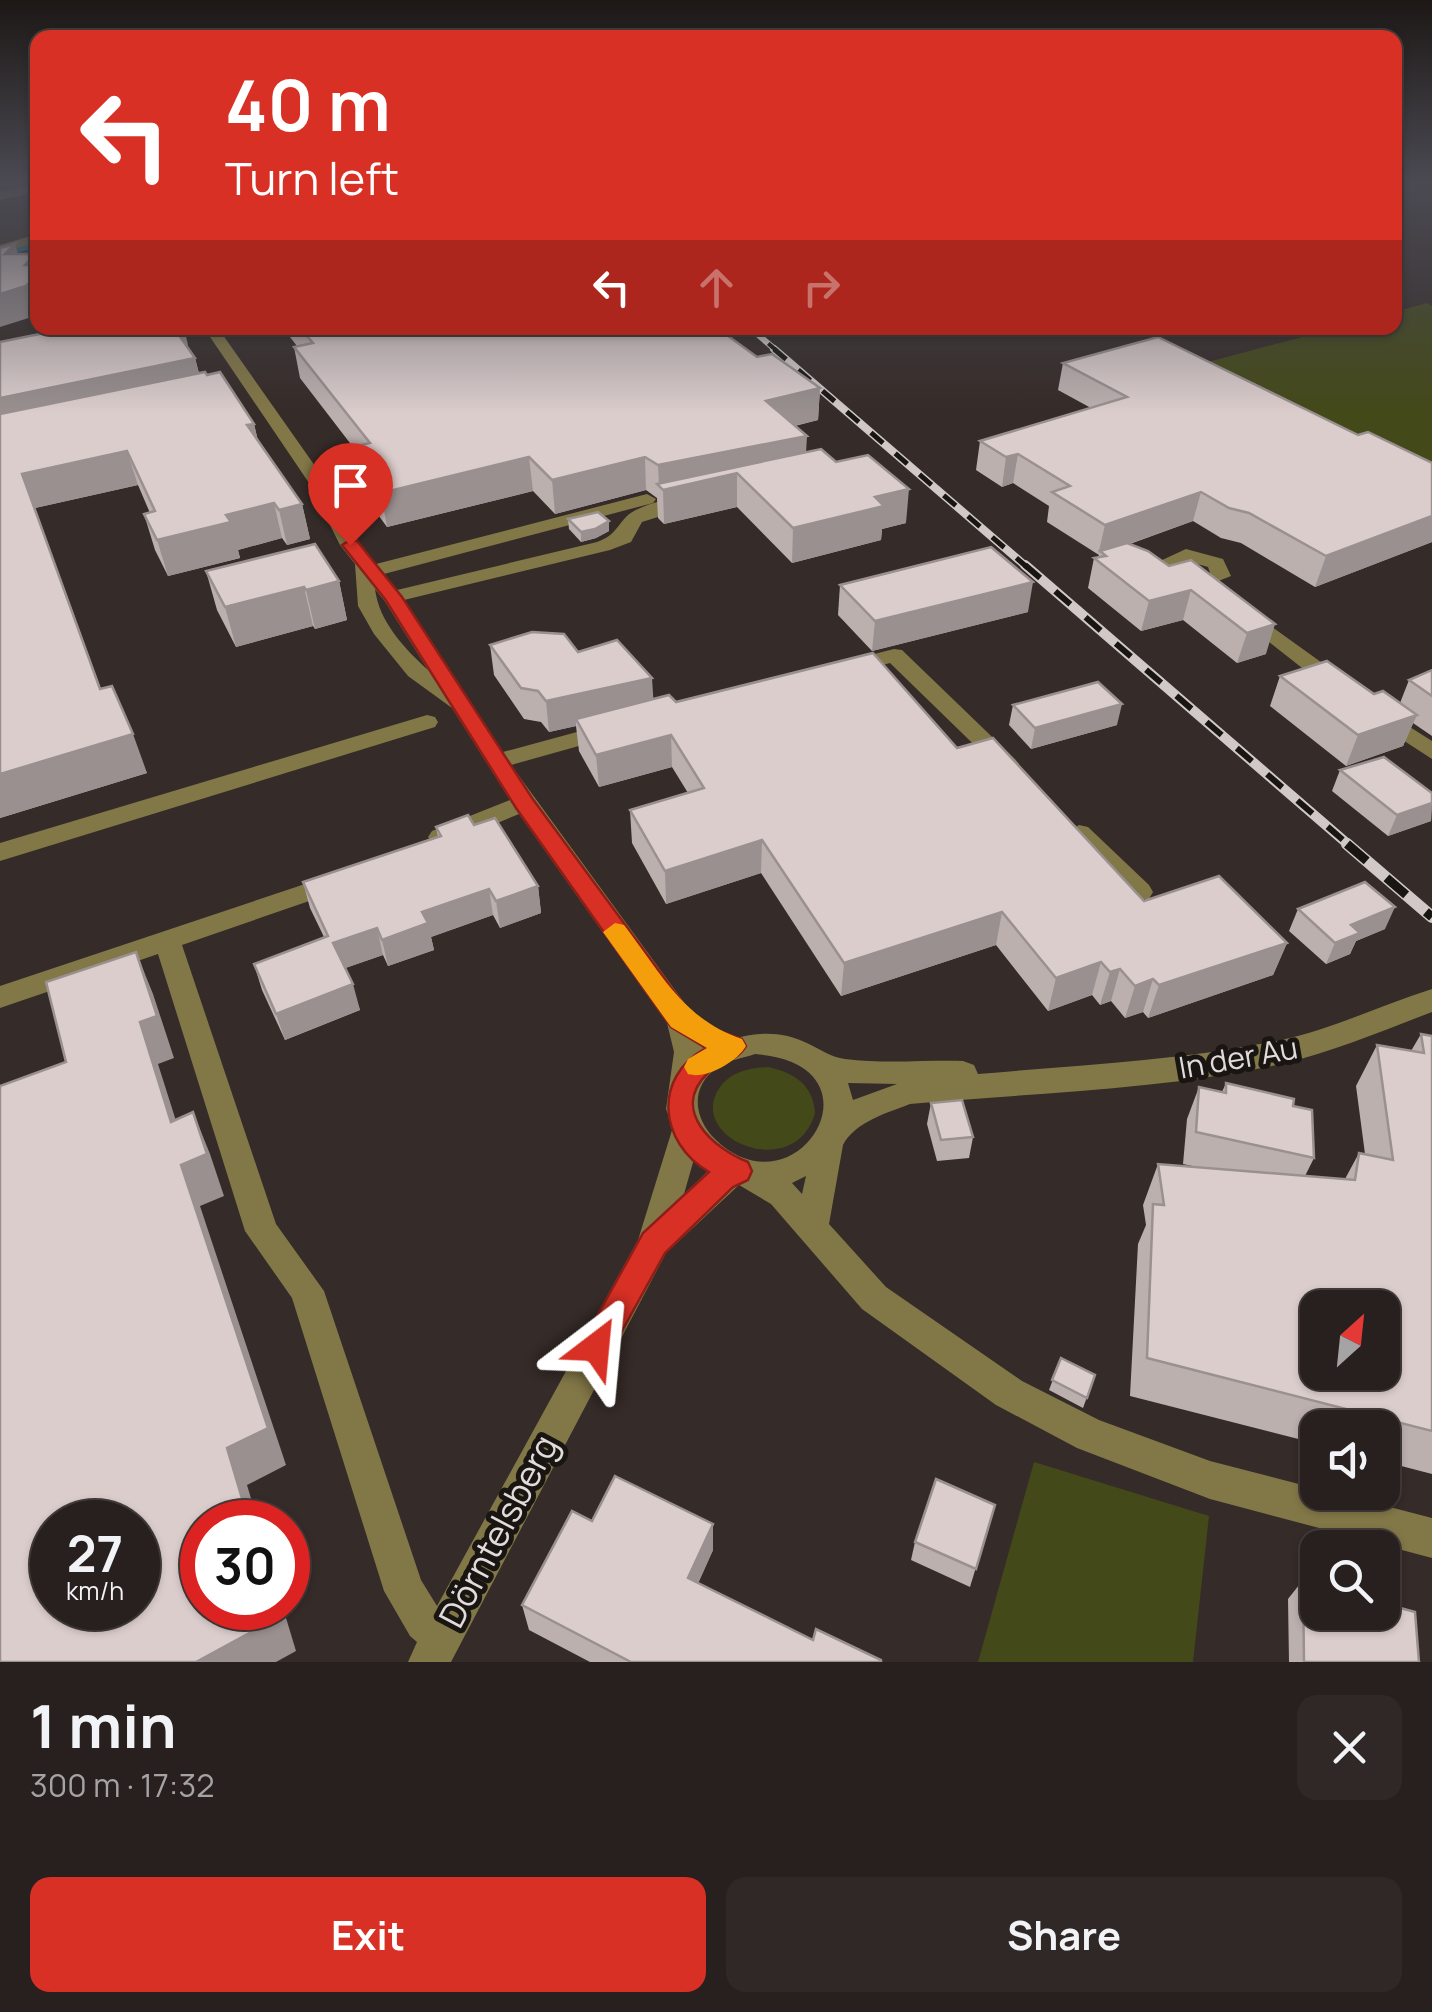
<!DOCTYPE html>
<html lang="en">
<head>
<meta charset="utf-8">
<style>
	:root { --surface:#28201e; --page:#302827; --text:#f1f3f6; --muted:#a5a3a4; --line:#443e3c; --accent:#d93025 }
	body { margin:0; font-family:Manrope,sans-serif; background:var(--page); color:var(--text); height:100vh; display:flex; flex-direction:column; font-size:38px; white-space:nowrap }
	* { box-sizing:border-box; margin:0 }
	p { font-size:32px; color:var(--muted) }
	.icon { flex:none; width:55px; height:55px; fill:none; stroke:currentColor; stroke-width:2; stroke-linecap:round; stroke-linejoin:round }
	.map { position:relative; height:1662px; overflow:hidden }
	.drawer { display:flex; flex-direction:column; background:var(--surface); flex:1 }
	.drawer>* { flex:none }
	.guide { position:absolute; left:30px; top:30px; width:1372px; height:305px; border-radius:20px; box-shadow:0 2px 8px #0004,0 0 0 2px var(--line); background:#d93025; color:#fff; overflow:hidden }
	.needle { width:65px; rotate:27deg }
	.controls { position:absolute; left:1300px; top:1290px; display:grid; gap:20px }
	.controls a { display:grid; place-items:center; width:100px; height:100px; border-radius:20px; background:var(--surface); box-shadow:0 2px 8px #0004,0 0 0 2px var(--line); font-size:50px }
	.speed { position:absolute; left:30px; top:1500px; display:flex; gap:20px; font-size:50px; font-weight:700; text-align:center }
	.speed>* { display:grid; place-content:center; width:130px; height:130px; border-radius:50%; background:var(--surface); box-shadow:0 2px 8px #0004,0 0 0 2px var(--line); line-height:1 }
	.speed small { font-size:25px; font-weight:400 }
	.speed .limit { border:15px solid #d22; background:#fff; color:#111 }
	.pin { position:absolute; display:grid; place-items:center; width:85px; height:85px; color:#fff; margin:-102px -42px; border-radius:50% 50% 50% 0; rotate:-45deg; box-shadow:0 0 10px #0007 }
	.pin .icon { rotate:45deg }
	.me { position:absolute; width:110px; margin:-55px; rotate:29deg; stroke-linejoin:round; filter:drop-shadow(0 0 8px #0008) }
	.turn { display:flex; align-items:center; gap:35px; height:210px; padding:0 30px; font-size:45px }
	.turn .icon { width:130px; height:130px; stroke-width:2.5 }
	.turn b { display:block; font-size:70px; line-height:85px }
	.lanes { display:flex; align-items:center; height:95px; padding:0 30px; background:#0003; justify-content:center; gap:50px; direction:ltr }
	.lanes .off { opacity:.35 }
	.round { display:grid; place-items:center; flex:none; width:105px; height:105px; border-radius:20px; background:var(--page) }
	.head { display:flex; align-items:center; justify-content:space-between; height:170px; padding:0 30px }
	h1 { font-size:60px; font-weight:700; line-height:75px }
	.cta { display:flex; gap:20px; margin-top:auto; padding:20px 30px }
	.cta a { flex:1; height:115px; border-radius:20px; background:var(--accent); color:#fff; font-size:40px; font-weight:700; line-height:115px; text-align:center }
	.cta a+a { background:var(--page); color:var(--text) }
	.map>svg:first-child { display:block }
	.green { fill:#434919 }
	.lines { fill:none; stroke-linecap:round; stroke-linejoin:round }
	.stream { stroke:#2b7098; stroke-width:5 }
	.minor { fill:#827747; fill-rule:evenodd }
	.rail-far3-casing { stroke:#d0c9c7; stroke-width:6 }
	.rail-far2-casing { stroke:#d0c9c7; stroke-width:8 }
	.rail-far1-casing { stroke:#d0c9c7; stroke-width:10 }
	.rail-casing { stroke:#d0c9c7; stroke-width:12 }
	.rail-far3 { stroke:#191513; stroke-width:4; stroke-dasharray:12; stroke-linecap:butt }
	.rail-far2 { stroke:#191513; stroke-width:5; stroke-dasharray:16; stroke-linecap:butt }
	.rail-far1 { stroke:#191513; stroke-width:6; stroke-dasharray:20; stroke-linecap:butt }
	.rail { stroke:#191513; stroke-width:9; stroke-dasharray:26; stroke-linecap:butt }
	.wall { fill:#bcb0af }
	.shaded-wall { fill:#99908f }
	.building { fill:#dbcdcc; stroke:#99908f; stroke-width:2.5; fill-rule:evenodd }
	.route { fill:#d93025; stroke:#8d1f18; stroke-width:2.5 }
	.slow { fill:#f59e0b }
	.labels { text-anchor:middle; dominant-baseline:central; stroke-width:10; stroke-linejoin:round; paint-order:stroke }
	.street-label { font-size:30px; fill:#e2dbd9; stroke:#191513 }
	.near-street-label { font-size:35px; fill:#e2dbd9; stroke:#191513 }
</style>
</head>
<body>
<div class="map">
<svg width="1432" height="1662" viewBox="0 0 1432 1662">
	<rect width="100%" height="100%" fill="#352b28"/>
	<g class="green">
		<polygon points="1427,303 1432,306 1432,484 1204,363 1336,328 1395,328 1395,312"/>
		<path d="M768,1067C795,1073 813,1085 815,1113C795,1184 684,1139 720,1087C732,1071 750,1068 768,1067Z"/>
		<polygon points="1034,1462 1209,1516 1193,1662 978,1662"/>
	</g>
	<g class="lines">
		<polyline class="stream" points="0,255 38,244"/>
		<g class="minor">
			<polygon points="38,184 38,192 0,200 0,192"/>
			<polygon points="38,234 38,242 0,253 0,245"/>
			<path d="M204,328H218L327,483L359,543L376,564L647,494L656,499L653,503L384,574L397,590L597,542C615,535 614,530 626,517C638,504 680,495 696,497V505L642,522L631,542L610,550L404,600L503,752L610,723L621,730L618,735L511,765L691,1012L703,1048C740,1036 771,1025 809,1044C821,1050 831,1057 845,1059C883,1064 925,1060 963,1061L974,1065L978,1074C1078,1065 1181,1061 1281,1040C1333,1029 1381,1005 1432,989V1012C1382,1031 1333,1052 1281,1064C1160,1090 1033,1093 910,1104C887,1113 855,1122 843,1145L829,1224L886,1287L1022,1381L1099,1420L1210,1461L1318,1489V1492H1332L1432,1518V1558L1210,1499L1077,1448L996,1405L862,1309L771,1204L739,1185L666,1253L451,1662H408L417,1642L410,1636L384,1591L292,1298L245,1231L158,954L0,1008V986L326,877H344L348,883L344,889L182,945L276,1224L324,1291L421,1580L437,1606L638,1240L673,1127L666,1109L674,1052L667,1023L519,814L450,843H432L428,837L432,831L510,800L452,708L408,676L374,634L358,606L355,564L340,545L309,483ZM375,589L384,600L428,670C405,649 379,622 375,589ZM755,1054C891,1064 796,1219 715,1139C693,1117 690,1086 718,1067C728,1060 744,1058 755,1054ZM848,1083L897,1084L853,1100ZM694,1159L708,1171L684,1194ZM806,1176L802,1194L792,1183Z"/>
			<path d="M1186,549L1223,559L1231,576L1201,588L1168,578L1160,561ZM1187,561L1208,567L1210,573L1201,576L1183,570L1181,564Z"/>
			<polygon points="1247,609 1346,680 1349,685 1346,690 1330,690 1240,619 1237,615"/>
			<polygon points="894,649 902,650 1015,759 1019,764 1015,769 999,769 890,663 847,675 836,668 839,663"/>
			<polygon points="1383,710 1432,741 1432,759 1375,722 1372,717 1375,712"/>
			<polygon points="427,715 435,717 438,722 435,727 0,861 0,843"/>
			<polygon points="1079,825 1088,827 1149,885 1153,892 1149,899 1131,899 1070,839 1066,833"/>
		</g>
		<defs>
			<polyline id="rail-far3" points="750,328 777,351"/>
			<polyline id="rail-far2" points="774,349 1028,568"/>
			<polyline id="rail-far1" points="1025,565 1350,846"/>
			<polyline id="rail" points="1347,844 1432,917"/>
		</defs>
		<use href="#rail-far3" class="rail-far3-casing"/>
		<use href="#rail-far2" class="rail-far2-casing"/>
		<use href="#rail-far1" class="rail-far1-casing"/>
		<use href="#rail" class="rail-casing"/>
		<use href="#rail-far3" class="rail-far3"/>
		<use href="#rail-far2" class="rail-far2"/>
		<use href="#rail-far1" class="rail-far1"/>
		<use href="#rail" class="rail"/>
	</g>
	<g class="wall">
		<polygon points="288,328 717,328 757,357 820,388 818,420 795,426 806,452 906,523 882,529 881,540 792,563 737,507 664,524 658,518 657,498 646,490 555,514 533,491 387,527 354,482 348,448 353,447 300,378 294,347 297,346 290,337"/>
		<polygon points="0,342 188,345 186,345 195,358 199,373 254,424 258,441 302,504 310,539 287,545 282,538 238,550 240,558 168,576 155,550 144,514 150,513 138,485 35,508 101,689 147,773 0,818"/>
		<polygon points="1063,363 1358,435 1432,463 1432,542 1315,587 1241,543 1221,538 1193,521 1130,544 1169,566 1191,560 1266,654 1237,663 1183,620 1141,631 1088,588 1094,558 1098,557 1099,555 1047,522 1049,506 1013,483 1002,487 976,470 980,441 1091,408 1058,390"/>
		<polygon points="568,519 609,531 596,538 581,542 569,529"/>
		<polygon points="206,571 339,581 347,620 315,629 313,626 236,647 217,610"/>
		<polygon points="840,585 1028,612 872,651 838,615"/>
		<polygon points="490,645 578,652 653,699 957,748 1144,901 1287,943 1273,975 1148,1018 1143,1012 1125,1018 1111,1001 1100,1005 1092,995 1048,1011 996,945 841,996 761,873 666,904 632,843 630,810 688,793 672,767 599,787 579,751 576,726 549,732 541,722 524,719 494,675"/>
		<polygon points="1432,670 1432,736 1413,723 1403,746 1346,766 1270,706 1280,676 1400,703 1409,680"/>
		<polygon points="1013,705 1117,725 1031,749 1009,725"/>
		<polygon points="1340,770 1432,793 1431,821 1388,836 1332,791"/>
		<polygon points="474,825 538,886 541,913 500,928 493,915 431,937 434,950 388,966 383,955 345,968 360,1010 285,1040 262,990 254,964 324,937 310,908 303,882 438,837 436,827"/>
		<polygon points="1298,909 1385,929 1356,941 1350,954 1326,964 1289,931"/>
		<polygon points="1421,1034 1432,1036 1432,1474 1382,1461 1382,1428 1318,1428 1318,1444 1130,1396 1138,1244 1146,1225 1143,1205 1158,1164 1201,1168 1183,1164 1187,1119 1199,1087 1222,1092 1226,1083 1293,1106 1314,1158 1305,1176 1345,1179 1359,1153 1365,1154 1356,1086 1377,1045 1411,1051"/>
		<polygon points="931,1103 973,1137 969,1158 937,1161 927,1124"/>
		<polygon points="1061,1358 1095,1375 1083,1408 1049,1390"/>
		<polygon points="995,1505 970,1587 911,1560 915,1542"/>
		<polygon points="592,1521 713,1524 713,1550 698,1583 813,1640 881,1662 590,1662 529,1630 522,1605"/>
		<polygon points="1303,1580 1419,1662 1289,1662 1288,1599"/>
	</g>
	<g class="shaded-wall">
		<polygon points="6,181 38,181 8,186"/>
		<polygon points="15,244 24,274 5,254"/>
		<polygon points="35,254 38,262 38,315 0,327 0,294"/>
		<polygon points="169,328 184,328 188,345 175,348"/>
		<polygon points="195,358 203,390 0,434 0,398"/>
		<polygon points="820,388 818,420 765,433 766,401"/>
		<polygon points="254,424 262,458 247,425"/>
		<polygon points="807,436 805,470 737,473 737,507 664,524 663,490 659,486 658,465"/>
		<polygon points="127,451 138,485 35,508 22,474"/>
		<polygon points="1018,454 1013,483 1002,487 1006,457"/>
		<polygon points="529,457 533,491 387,527 381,493"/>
		<polygon points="645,457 646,490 555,514 552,480"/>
		<polygon points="909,489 906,523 882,529 881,540 792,563 793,528 875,497"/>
		<polygon points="1201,492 1193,521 1103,553 1100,551 1098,555 1105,525"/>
		<polygon points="274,503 282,538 238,550 240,558 168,576 157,540 226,515"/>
		<polygon points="302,504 310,539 287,545 279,510"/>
		<polygon points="1432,516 1432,542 1315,587 1326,556"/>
		<polygon points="609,521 609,531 596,538 581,542 581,532"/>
		<polygon points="339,581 347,620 315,629 306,590"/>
		<polygon points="1033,582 1028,612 872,651 875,621"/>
		<polygon points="304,587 313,626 236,647 225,607"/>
		<polygon points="1191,590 1183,620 1141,631 1149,601"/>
		<polygon points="1275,624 1266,654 1237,663 1247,633"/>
		<polygon points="652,678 654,708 576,719 576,726 549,732 546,701"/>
		<polygon points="1122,704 1117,725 1031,749 1035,728"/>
		<polygon points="1417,715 1403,746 1346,766 1358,735"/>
		<polygon points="133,734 147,773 0,818 0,774"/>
		<polygon points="671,735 672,767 599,787 596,755"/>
		<polygon points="1432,803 1431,821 1388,836 1397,815"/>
		<polygon points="762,840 761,873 666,904 665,871"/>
		<polygon points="538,886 541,913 500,928 496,901"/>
		<polygon points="489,889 493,915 431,937 434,950 388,966 382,940 422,912"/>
		<polygon points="1395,907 1385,929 1356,941 1350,954 1326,964 1335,943 1351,925"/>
		<polygon points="1002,912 996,945 841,996 844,963"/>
		<polygon points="377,928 383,955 340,970 333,943"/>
		<polygon points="1287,943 1273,975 1148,1018 1159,985"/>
		<polygon points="136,952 153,994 174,1058 158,1064 189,1162 193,1112 210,1154 224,1196 200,1206 286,1465 247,1485 258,1522 249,1522 227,1448 181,1165 171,1122 140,1022"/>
		<polygon points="1101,962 1092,995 1048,1011 1056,978"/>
		<polygon points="1120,969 1111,1001 1100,1005 1110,972"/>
		<polygon points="1153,979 1143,1012 1125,1018 1135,986"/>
		<polygon points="353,984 360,1010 285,1040 276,1014"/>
		<polygon points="713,1524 713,1550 689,1604 688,1578"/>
		<polygon points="274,1608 283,1608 296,1651 276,1662 196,1662"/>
	</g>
	<g class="building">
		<polygon points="15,244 5,254 35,254 25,265 38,265 38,274 26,286 0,294 0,248"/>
		<polygon points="69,328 174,328 195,358 0,398 0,342"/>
		<polygon points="300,328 717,328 757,357 772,354 820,388 766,401 807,436 658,465 645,457 552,480 529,457 381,493 348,448 370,443 294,347 313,343"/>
		<polygon points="1158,337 1358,435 1368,432 1432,463 1432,516 1326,556 1249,513 1229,508 1201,492 1105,525 1052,492 1070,486 1018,454 1006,457 980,441 1127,397 1063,363"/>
		<polygon points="205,372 207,375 220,372 254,424 247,425 302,504 279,510 274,503 226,515 231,522 157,540 144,514 155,511 127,451 22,474 100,689 112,686 133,734 0,774 0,414"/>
		<polygon points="821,449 836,462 868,455 909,489 875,497 884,506 793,528 737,473 663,490 657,484"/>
		<polygon points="598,512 609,521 595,529 581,532 568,519"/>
		<polygon points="1127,543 1148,551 1169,566 1191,560 1275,624 1247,633 1191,590 1149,601 1094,558 1106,556 1100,551"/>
		<polygon points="315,544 339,581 306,590 304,587 225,607 206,571"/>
		<polygon points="991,547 1033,582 875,621 840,585"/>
		<polygon points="532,632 564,634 578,652 617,640 652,678 546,701 538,691 521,688 490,645"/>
		<polygon points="873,653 957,748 993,738 1144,901 1219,876 1287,943 1159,985 1153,979 1135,986 1120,969 1110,972 1101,962 1056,978 1002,912 844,963 762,840 665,871 630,810 704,788 671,735 596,755 576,719 669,695 676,702"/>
		<polygon points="1327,661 1374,694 1383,691 1417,715 1358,735 1280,676"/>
		<polygon points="1432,670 1432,696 1409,680"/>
		<polygon points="1098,682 1122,704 1035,728 1013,705"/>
		<polygon points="1384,757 1432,793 1432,803 1397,815 1340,770"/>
		<polygon points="468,815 474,825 495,818 538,886 496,901 489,889 422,912 428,923 382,940 377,928 333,943 353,984 276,1014 254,964 328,936 303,882 441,836 436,827"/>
		<polygon points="1365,882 1395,907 1351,925 1360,933 1335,943 1298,909"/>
		<path d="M136,952L157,1016L140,1022L171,1122L193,1112L207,1154L181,1165L268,1428L227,1448L249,1522H202V1608H274L277,1618L196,1662H0V1086L66,1062L46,982ZM52,1522H138V1608H52Z"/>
		<path d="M1421,1034L1432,1036V1431L1147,1358L1153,1204L1164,1205L1158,1164L1355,1180L1359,1153L1393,1160L1377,1045L1424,1053ZM1318,1308H1382V1372H1318Z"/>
		<polygon points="1226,1083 1294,1099 1293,1106 1312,1110 1314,1158 1196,1132 1199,1087 1226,1093"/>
		<polygon points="962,1100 973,1137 941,1140 931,1103"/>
		<polygon points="1061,1358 1095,1375 1087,1398 1052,1380"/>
		<polygon points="615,1476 713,1524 688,1578 813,1640 816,1629 881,1660 881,1662 631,1662 522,1605 572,1511 592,1521"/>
		<polygon points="936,1479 995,1505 976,1569 915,1542"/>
		<polygon points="1303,1580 1318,1584 1318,1612 1382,1612 1382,1603 1415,1612 1419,1662 1304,1662"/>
	</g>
	<linearGradient id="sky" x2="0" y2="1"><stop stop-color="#1d1816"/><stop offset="0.44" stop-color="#4b4a53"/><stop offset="1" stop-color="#4b4a53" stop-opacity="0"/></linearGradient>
	<rect width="1432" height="414" fill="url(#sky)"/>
	<path class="route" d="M350,540L357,541L402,597L532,798L690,1013L719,1031L742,1039L746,1046C738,1061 719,1062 708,1073C669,1110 714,1149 748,1162L752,1171L748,1180L733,1187L665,1253L607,1358L596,1362L584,1358L580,1347L643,1233L709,1172C659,1143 652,1077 706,1048L671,1027L516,808L385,599L342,545Z"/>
	<path class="slow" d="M615,923L624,925C660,972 683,1019 742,1039L746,1046C737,1062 705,1080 688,1074L684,1067L688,1059L707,1048L671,1027L603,932Z"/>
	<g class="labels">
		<g class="street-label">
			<text transform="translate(1238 1057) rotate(-10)">In der Au</text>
		</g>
		<g class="near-street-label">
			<text transform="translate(498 1531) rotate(-62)">Dörntelsberg</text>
		</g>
	</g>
</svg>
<div class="controls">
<a><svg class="needle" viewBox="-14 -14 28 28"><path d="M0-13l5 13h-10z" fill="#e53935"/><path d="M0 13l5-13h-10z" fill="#a5a3a4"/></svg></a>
<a><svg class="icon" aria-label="sound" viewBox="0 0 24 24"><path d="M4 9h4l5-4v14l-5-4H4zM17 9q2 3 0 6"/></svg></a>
<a><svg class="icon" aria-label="search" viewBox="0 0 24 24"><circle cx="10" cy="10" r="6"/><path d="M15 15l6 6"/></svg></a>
</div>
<div class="speed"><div>27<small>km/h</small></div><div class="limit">30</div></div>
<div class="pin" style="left:350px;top:545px;background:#d93025"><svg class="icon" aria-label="arrive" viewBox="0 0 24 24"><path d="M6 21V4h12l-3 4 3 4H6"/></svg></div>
<svg class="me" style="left:596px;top:1347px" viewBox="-20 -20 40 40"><path d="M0-17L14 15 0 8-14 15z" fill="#d93025" stroke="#fff" stroke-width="4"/></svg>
<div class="guide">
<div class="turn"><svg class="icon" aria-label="left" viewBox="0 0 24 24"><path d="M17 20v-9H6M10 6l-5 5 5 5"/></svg><div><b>40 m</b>Turn left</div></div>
<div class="lanes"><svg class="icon" aria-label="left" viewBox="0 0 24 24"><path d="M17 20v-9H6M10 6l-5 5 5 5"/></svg><svg class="icon off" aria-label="ahead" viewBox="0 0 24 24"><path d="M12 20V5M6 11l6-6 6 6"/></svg><svg class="icon off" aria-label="right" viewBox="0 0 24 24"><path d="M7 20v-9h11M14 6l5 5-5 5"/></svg></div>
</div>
</div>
<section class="drawer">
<div class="head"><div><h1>1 min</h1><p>300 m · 17:32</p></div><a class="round"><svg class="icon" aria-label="close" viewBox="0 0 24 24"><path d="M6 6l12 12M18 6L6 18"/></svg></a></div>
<div class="cta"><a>Exit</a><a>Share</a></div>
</section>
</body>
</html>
